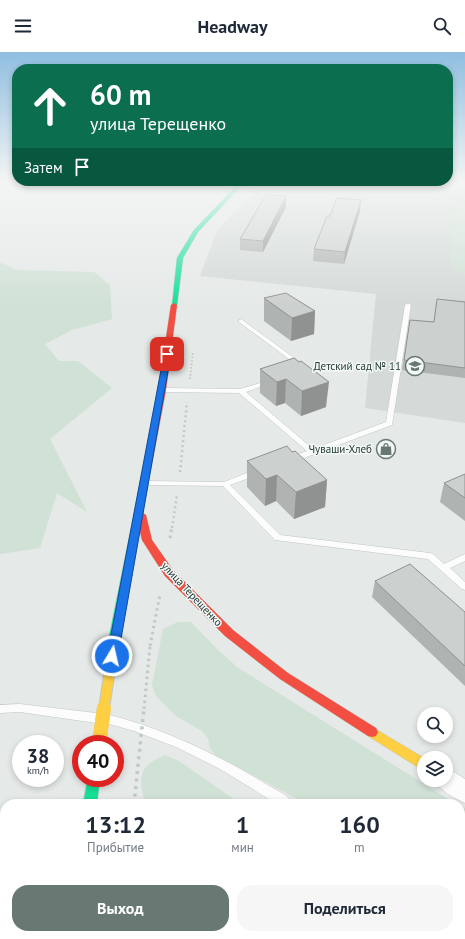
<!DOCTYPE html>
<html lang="ru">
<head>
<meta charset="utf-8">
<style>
	:root { --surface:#fff; --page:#f6f6f7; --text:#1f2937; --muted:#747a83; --accent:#687873 }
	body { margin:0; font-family:"PT Sans",sans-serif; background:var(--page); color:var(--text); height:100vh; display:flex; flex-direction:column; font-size:15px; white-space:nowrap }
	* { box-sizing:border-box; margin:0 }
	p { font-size:13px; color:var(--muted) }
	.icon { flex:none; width:22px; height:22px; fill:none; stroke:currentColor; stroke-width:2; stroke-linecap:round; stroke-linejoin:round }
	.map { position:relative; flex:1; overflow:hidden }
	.side { position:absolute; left:0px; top:747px; width:465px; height:140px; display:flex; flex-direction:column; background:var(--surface); border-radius:16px 16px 0 0; box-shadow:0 2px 6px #0003 }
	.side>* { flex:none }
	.hud { position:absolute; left:12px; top:12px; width:441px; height:122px; border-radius:16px; box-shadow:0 2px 6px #0003; background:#0b6e4f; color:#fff; overflow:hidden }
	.fabs { position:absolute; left:417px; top:655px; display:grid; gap:8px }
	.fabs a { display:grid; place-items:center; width:36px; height:36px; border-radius:50%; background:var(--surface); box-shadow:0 2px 6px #0003; font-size:20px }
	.speed { position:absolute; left:12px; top:683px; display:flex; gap:8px; font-size:20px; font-weight:700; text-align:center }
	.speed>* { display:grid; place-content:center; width:52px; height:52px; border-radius:50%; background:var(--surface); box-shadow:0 2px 6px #0003; line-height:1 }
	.speed small { font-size:10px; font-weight:400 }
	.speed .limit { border:6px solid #d22; background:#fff; color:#111 }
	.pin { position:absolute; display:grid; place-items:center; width:34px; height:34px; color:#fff; margin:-17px; border-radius:8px; box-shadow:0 2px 6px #0006 }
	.me { position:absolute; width:44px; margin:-22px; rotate:9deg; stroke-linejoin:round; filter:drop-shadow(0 0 3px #0008) }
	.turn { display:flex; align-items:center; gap:14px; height:84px; padding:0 12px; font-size:18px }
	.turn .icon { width:52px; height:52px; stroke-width:2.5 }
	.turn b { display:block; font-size:28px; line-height:34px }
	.then { display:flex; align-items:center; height:38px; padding:0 12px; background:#0003; gap:8px; font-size:15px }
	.eta { display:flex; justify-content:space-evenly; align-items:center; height:68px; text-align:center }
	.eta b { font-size:24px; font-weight:800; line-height:28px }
	.action { display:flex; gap:8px; margin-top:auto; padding:8px 12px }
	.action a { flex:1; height:46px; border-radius:16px; background:var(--accent); color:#fff; font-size:16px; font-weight:800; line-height:46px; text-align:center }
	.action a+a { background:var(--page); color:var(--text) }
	header { display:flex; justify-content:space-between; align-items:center; height:52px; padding:0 12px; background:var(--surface); font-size:18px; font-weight:800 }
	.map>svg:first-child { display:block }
	.built { fill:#d3dad7 }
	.green { fill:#d0e1d5 }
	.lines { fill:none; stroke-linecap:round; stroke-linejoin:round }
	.lane-casing { stroke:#c2c6c4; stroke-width:1 }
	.street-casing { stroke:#c2c6c4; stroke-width:1 }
	.fast-casing { stroke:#c0c7c4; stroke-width:1 }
	.slow-casing { stroke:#c0c7c4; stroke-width:1 }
	.jam-casing { stroke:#c0c7c4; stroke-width:1 }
	.path-far3 { stroke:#c2c9c5; stroke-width:2; stroke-dasharray:1.5 2; stroke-linecap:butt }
	.path-far2 { stroke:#c2c9c5; stroke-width:2.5; stroke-dasharray:2 3; stroke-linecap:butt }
	.path-far1 { stroke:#c2c9c5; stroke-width:3; stroke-dasharray:2.5 3.5; stroke-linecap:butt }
	.path { stroke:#c2c9c5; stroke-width:3.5; stroke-dasharray:3 4.5; stroke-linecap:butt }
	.lane { fill:#fbfcfb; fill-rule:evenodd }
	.street { fill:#fbfcfb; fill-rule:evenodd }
	.fast { fill:#16e098; fill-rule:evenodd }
	.slow { fill:#ffcf43; fill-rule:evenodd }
	.jam { fill:#f24e42; fill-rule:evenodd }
	.slow-bridge-far1-casing { stroke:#c0c7c4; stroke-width:12; stroke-linecap:butt }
	.slow-bridge-casing { stroke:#c0c7c4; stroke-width:14; stroke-linecap:butt }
	.path-bridge-far1 { stroke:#c2c9c5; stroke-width:3; stroke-dasharray:2.5 3.5; stroke-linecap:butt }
	.path-bridge { stroke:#c2c9c5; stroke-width:3.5; stroke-dasharray:3 4.5; stroke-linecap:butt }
	.slow-bridge-far1 { stroke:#ffcf43; stroke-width:10 }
	.slow-bridge { stroke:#ffcf43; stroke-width:14 }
	.wall { fill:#afb3b2 }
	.shaded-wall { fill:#8f9291 }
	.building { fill:#ccd0cf; stroke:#8f9291 }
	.route { fill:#1a73e8; stroke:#114b97 }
	.labels { text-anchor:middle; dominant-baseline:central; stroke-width:3; stroke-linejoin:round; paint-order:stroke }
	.poi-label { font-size:11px; fill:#243b35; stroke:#f3f8f6; text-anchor:end }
	.street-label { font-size:11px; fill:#243b35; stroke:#f3f8f6 }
</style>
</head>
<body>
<header><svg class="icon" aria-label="menu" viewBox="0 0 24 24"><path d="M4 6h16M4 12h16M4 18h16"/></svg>Headway<svg class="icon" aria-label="search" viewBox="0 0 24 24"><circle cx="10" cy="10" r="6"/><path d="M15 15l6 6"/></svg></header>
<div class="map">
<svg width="465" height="887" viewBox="0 0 465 887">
	<rect width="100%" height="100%" fill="#e5e9e7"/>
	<polygon class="built" points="265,129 409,129 465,135 465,371 365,356 376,242 200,224 217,178"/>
	<g class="green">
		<polygon points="465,149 465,224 456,219 449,207 452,159 457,152"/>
		<polygon points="0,210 17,218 94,220 110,233 112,267 72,278 45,292 59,309 78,309 112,336 50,387 87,460 57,441 40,496 0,502"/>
		<polygon points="178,570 191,570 218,598 237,615 456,752 307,752 216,704 210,696 208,687 202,679 176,664 156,644 152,633 163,577"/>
		<path d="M165,703L179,709L241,752H145C139,725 137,715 165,703Z"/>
		<polygon points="460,755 465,756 465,860 460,858"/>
		<polygon points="145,882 442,882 451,887 146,887"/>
	</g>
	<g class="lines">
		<defs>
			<g id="lane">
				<polygon points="408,251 411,253 392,373 293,410 290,410 286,408 287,406 307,399 239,341 162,340 159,338 162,336 240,337 267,329 271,329 271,331 246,340 313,397 386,370 405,253"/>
				<polygon points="241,267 301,311 301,313 297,313 239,270 239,268"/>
				<polygon points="254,418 260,418 261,420 260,422 230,433 280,483 430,501 433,502 444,512 465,502 465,509 450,516 465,530 465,538 462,537 428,507 275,488 223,434 145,433 141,431 145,429 224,430"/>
				<polygon points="20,652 96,661 100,663 101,666 100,669 96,671 20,660 0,661 0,653"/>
				<path d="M110,663C166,678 217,702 266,732C274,737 289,743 293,752H277L220,717L176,695L134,679L106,671L105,668L106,665Z"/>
				<polygon points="460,859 465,862 465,877 460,874"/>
			</g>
			<g id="street">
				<polygon points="439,129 465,129 465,133 443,131"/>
				<path d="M446,717L454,720L465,727V751C454,746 440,739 435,728H446Z"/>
			</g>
			<g id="fast">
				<polygon points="241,129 246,129 198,180 183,206 177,253 172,254 177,206 194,178"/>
				<polygon points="147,414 151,417 120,590 118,593 114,594 110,593 108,590 143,417"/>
				<polygon points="88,726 100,726 97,752 83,752"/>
				<polygon points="66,882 82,882 81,887 65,887"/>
			</g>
			<polygon id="slow" points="372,675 424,706 424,719 368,684 366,680 368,676"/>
			<g id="jam">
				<polygon points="174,251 177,253 166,338 151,417 147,420 143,417 158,338 171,253"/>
				<polygon points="141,460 146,463 152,488 173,518 233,578 288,621 376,676 378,680 376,684 372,685 368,684 280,627 225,584 165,524 142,488 136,463"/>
			</g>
		</defs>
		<use href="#lane" class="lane-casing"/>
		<use href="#street" class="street-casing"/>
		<use href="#fast" class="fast-casing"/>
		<use href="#slow" class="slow-casing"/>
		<use href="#jam" class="jam-casing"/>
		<polyline class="path-far3" points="190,327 193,299"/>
		<g class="path-far2">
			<polyline points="180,420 187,350"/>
			<polyline points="172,476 177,443"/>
		</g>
		<g class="path-far1">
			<polyline points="170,486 172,475"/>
			<polyline points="150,594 160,542"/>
		</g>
		<g class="path">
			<polyline points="130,882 130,887"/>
			<polyline points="11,887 13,882"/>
		</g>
		<use href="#lane" class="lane"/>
		<use href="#street" class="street"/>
		<use href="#fast" class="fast"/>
		<use href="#slow" class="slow"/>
		<use href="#jam" class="jam"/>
		<defs>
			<polyline id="slow-bridge-far1" points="104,657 114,590"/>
			<polyline id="slow-bridge" points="99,692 104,656"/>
		</defs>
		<use href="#slow-bridge-far1" class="slow-bridge-far1-casing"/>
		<use href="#slow-bridge" class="slow-bridge-casing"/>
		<polyline class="path-bridge-far1" points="144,657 150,594"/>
		<polyline class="path-bridge" points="134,752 144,656"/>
		<use href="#slow-bridge-far1" class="slow-bridge-far1"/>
		<use href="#slow-bridge" class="slow-bridge"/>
	</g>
	<g class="wall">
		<polygon points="286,155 263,200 240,198 240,187"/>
		<polygon points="360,159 344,212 313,209 314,197 330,164"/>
		<polygon points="264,246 315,259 314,282 291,289 264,269"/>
		<polygon points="437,247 465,250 465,326 402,318 410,268 434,270"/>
		<polygon points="294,306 326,355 301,364 285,351 276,354 260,341 260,317"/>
		<polygon points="292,400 327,428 325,455 294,467 276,449 265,454 247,435 247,409"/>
		<polygon points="465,422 465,469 440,450 444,431"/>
		<polygon points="375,529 465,560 465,634 372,545"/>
	</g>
	<g class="shaded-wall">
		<polygon points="286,144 286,155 263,200 263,189"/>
		<polygon points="361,148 360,159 344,212 345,200"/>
		<polygon points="315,259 314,282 291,289 292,266"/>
		<polygon points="286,327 285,351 276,354 277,330"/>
		<polygon points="329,330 326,355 301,364 302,339"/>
		<polygon points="277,423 276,449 265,454 266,427"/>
		<polygon points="327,428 325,455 294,467 296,440"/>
	</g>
	<g class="building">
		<polygon points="266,143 286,144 263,189 240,187"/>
		<polygon points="337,146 361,148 345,200 314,197 327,164 330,164"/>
		<polygon points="286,241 315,259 292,266 264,246"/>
		<polygon points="437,247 465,250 465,316 404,308 410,268 434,270"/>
		<polygon points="294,306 299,310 301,309 329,330 302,339 286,327 277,330 260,317"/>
		<polygon points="287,394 292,400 295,399 327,428 296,440 277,423 266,427 247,409"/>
		<polygon points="465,422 465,446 444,431"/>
		<polygon points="410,512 465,560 465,614 375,529"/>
	</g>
	<linearGradient id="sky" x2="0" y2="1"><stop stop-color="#8fbee0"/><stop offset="0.51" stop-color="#f3f5f4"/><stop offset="1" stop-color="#f3f5f4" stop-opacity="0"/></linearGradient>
	<rect width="465" height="253" fill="url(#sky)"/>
	<polygon class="route" points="167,300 171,302 118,604 116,608 112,609 108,608 107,604 164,302"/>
	<defs>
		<symbol id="school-ring" viewBox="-11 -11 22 22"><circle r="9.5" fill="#f3f8f6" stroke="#687873" stroke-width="1.5"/><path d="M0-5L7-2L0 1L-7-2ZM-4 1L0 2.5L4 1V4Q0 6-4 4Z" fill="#687873"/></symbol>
		<symbol id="shop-ring" viewBox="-11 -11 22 22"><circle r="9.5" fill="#f3f8f6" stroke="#687873" stroke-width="1.5"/><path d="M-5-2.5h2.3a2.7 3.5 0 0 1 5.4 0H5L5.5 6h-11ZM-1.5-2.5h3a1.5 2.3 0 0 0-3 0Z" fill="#687873"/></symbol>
	</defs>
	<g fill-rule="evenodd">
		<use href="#school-ring" x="404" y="303" width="22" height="22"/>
		<use href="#shop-ring" x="375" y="386" width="22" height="22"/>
	</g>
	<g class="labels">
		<g class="poi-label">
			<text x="401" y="314">Детский сад № 11</text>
			<text x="372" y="397">Чуваши-Хлеб</text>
		</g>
		<g class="street-label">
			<text transform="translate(192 542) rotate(47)">улица Терещенко</text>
		</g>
	</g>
</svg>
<div class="fabs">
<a><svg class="icon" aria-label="search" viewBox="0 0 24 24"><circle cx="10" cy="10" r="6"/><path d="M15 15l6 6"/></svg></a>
<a><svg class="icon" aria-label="layers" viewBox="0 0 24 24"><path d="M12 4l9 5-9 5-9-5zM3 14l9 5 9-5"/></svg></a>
</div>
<div class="speed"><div>38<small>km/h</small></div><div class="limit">40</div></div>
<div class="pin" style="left:167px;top:302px;background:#d93025"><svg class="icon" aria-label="arrive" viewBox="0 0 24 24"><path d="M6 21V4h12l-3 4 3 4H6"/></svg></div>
<svg class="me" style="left:112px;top:604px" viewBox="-20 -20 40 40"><circle r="17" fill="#1a73e8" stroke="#fff" stroke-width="3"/><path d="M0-11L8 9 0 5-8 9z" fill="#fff"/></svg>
<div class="hud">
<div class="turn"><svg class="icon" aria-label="ahead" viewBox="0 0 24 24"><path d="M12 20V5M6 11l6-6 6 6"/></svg><div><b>60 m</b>улица Терещенко</div></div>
<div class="then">Затем<svg class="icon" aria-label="arrive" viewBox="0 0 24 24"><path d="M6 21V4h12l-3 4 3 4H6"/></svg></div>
</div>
<section class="side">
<div class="eta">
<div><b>13:12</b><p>Прибытие</p></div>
<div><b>1</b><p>мин</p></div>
<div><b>160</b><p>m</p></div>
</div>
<div class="action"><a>Выход</a><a>Поделиться</a></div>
</section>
</div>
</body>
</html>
